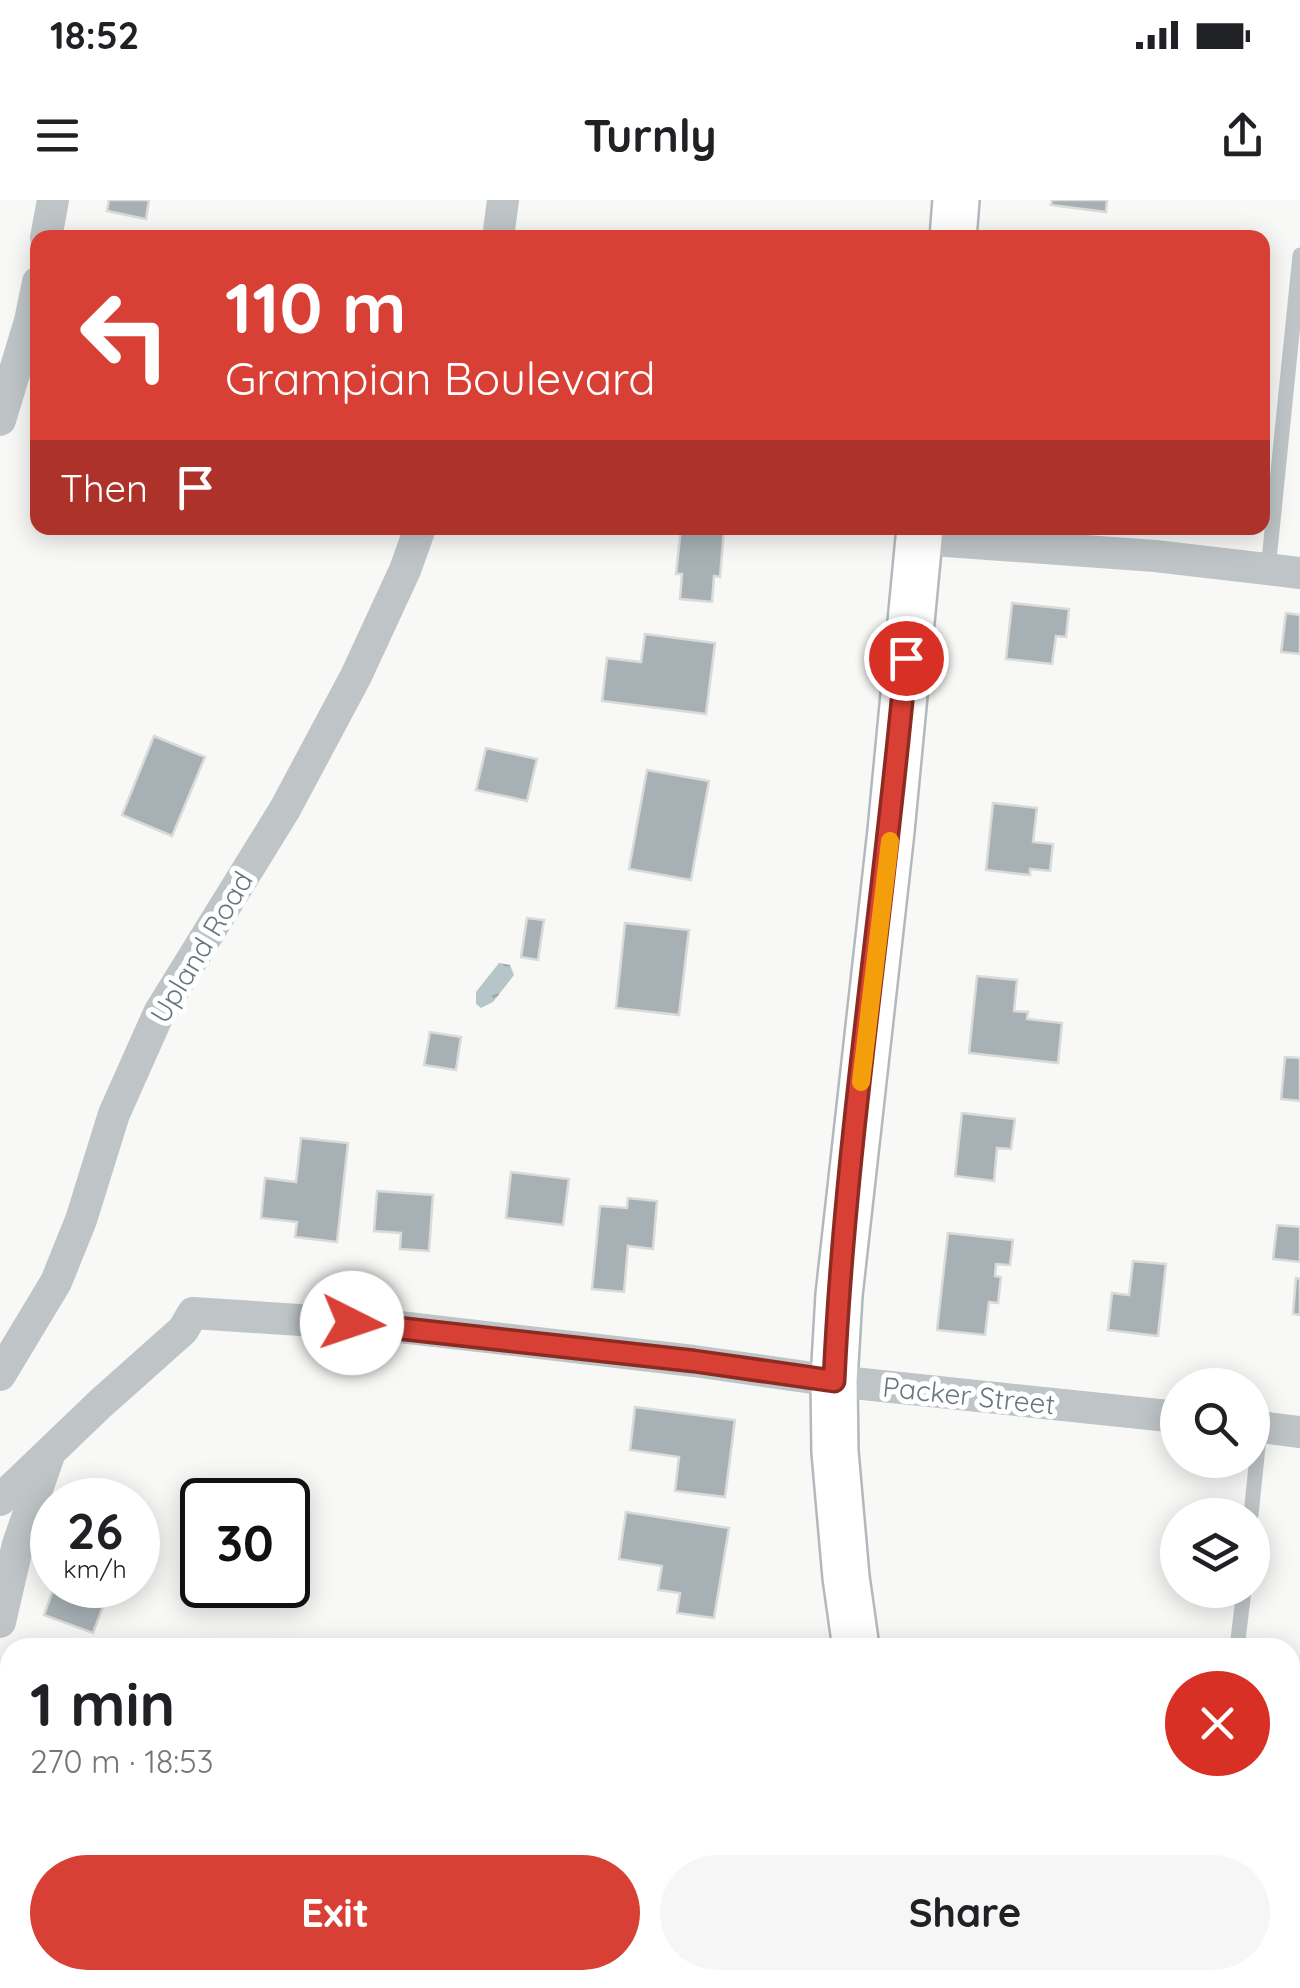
<!DOCTYPE html>
<html lang="en">
<head>
<meta charset="utf-8">
<style>
	:root { --surface:#fff; --page:#f6f6f6; --text:#202124; --muted:#757577; --accent:#d94035 }
	body { margin:0; font-family:Quicksand,sans-serif; background:var(--page); color:var(--text); height:100vh; display:flex; flex-direction:column; font-size:38px; white-space:nowrap }
	* { box-sizing:border-box; margin:0 }
	p { font-size:32px; color:var(--muted) }
	.icon { flex:none; width:55px; height:55px; fill:none; stroke:currentColor; stroke-width:2; stroke-linecap:round; stroke-linejoin:round }
	.map { position:relative; flex:1; overflow:hidden }
	.panel { position:absolute; left:0px; top:1438px; width:1300px; height:352px; display:flex; flex-direction:column; background:var(--surface); border-radius:30px 30px 0 0; box-shadow:0 5px 25px #0003 }
	.panel>* { flex:none }
	.hud { position:absolute; left:30px; top:30px; width:1240px; height:305px; border-radius:20px; box-shadow:0 5px 25px #0003; background:#d94035; color:#fff; overflow:hidden }
	.controls { position:absolute; left:1160px; top:1168px; display:grid; gap:20px }
	.controls a { display:grid; place-items:center; width:110px; height:110px; border-radius:50%; background:var(--surface); box-shadow:0 5px 25px #0003; font-size:50px }
	.speed { position:absolute; left:30px; top:1278px; display:flex; gap:20px; font-size:50px; font-weight:700; text-align:center }
	.speed>* { display:grid; place-content:center; width:130px; height:130px; border-radius:50%; background:var(--surface); box-shadow:0 5px 25px #0003; line-height:1 }
	.speed small { font-size:25px; font-weight:400 }
	.speed .limit { border:5px solid #111; border-radius:15px; background:#fff; color:#111 }
	.pin { position:absolute; display:grid; place-items:center; width:85px; height:85px; color:#fff; margin:-42px; border:5px solid #fff; border-radius:50%; box-shadow:0 2px 10px #0007 }
	.me { position:absolute; width:110px; margin:-55px; rotate:94deg; stroke-linejoin:round; filter:drop-shadow(0 0 8px #0008) }
	.turn { display:flex; align-items:center; gap:35px; height:210px; padding:0 30px; font-size:45px }
	.turn .icon { width:130px; height:130px; stroke-width:2.5 }
	.turn b { display:block; font-size:70px; line-height:85px }
	.then { display:flex; align-items:center; height:95px; padding:0 30px; background:#0003; gap:20px; font-size:38px }
	.round { display:grid; place-items:center; flex:none; width:105px; height:105px; border-radius:52px; background:var(--page) }
	.summary { display:flex; align-items:center; justify-content:space-between; height:170px; padding:0 30px }
	h1 { font-size:60px; font-weight:700; line-height:75px }
	.button { display:flex; gap:20px; margin-top:auto; padding:20px 30px }
	.button a { flex:1; height:115px; border-radius:60px; background:var(--accent); color:#fff; font-size:40px; font-weight:700; line-height:115px; text-align:center }
	.button a+a { background:var(--page); color:var(--text) }
	.status { display:flex; justify-content:space-between; align-items:center; height:70px; padding:0 50px; background:var(--surface); direction:ltr }
	.status svg { height:28px; fill:currentColor }
	header { display:flex; justify-content:space-between; align-items:center; height:130px; padding:0 30px; background:var(--surface); font-size:45px; font-weight:700 }
	.map>svg:first-child { display:block }
	.water { fill:url(#water-ripples) }
	.building { fill:#a7b1b5; stroke:#dadad8; stroke-width:2.5 }
	.lines { fill:none; stroke-linecap:round; stroke-linejoin:round }
	.secondary-casing { stroke:#b2b9bc; stroke-width:50 }
	.lane { stroke:#bfc5c7; stroke-width:15 }
	.street { stroke:#bfc5c7; stroke-width:32 }
	.secondary { stroke:#fff; stroke-width:45 }
	.route-casing { stroke:#8d2a22; stroke-width:25 }
	.route { stroke:#d94035; stroke-width:18 }
	.slow { stroke:#f59e0b; stroke-width:18 }
	.labels { text-anchor:middle; dominant-baseline:central; stroke-width:10; stroke-linejoin:round; paint-order:stroke }
	.street-label { font-size:28px; fill:#65787f; stroke:#fff }
</style>
</head>
<body>
<div class="status"><b>18:52</b><svg viewBox="0 0 49 12"><path d="M0 12V9h3v3zM5 12V6h3v6zM10 12V3h3v9zM15 12V0h3v12zM26 1h20v11H26zM47 4h2v5h-2z"/></svg></div>
<header><svg class="icon" aria-label="menu" viewBox="0 0 24 24"><path d="M4 6h16M4 12h16M4 18h16"/></svg>Turnly<svg class="icon" aria-label="share" viewBox="0 0 24 24"><path d="M12 15V3M7 8l5-5 5 5M5 13v7h14v-7"/></svg></header>
<div class="map">
<svg width="1300" height="1788" viewBox="0 0 1300 1788">
	<defs>
		<pattern id="water-ripples" width="26" height="14" patternUnits="userSpaceOnUse" patternTransform="scale(2.5)"><rect width="26" height="14" fill="#b6c5c7"/><path d="M2 4q2-2 4 0t4 0M15 11q2-2 4 0t4 0" fill="none" stroke="#98a5a7"/></pattern>
	</defs>
	<rect width="100%" height="100%" fill="#f8f8f6"/>
	<polygon class="water" points="499,763 510,765 514,775 493,802 481,808 476,804 476,792"/>
	<g class="building">
		<polygon points="109,0 149,0 146,19 107,11"/>
		<polygon points="1052,0 1107,0 1106,12 1051,5"/>
		<polygon points="681,328 724,328 720,377 714,376 712,402 680,399 682,374 676,374"/>
		<polygon points="1012,403 1069,409 1066,437 1056,436 1052,464 1006,459"/>
		<polygon points="1286,413 1300,415 1300,454 1281,452"/>
		<polygon points="645,434 715,443 706,514 602,501 607,458 641,462"/>
		<polygon points="154,536 205,557 172,636 122,615"/>
		<polygon points="486,548 537,559 527,601 476,590"/>
		<polygon points="647,570 709,581 691,680 629,669"/>
		<polygon points="993,603 1037,608 1033,642 1053,644 1050,671 1030,669 1030,675 986,670"/>
		<polygon points="527,718 544,720 538,760 521,757"/>
		<polygon points="625,723 689,730 679,815 616,808"/>
		<polygon points="977,776 1017,780 1014,811 1028,812 1027,819 1062,823 1058,863 969,853"/>
		<polygon points="430,832 461,837 456,870 424,865"/>
		<polygon points="1285,857 1300,858 1300,901 1281,899"/>
		<polygon points="962,913 1015,919 1011,949 997,948 994,981 955,976"/>
		<polygon points="301,938 348,943 337,1042 295,1037 297,1022 261,1018 265,978 296,982"/>
		<polygon points="511,972 569,979 563,1025 506,1018"/>
		<polygon points="377,991 433,995 429,1051 400,1049 401,1033 374,1031"/>
		<polygon points="628,998 657,1001 653,1049 628,1046 624,1092 592,1089 600,1006 627,1008"/>
		<polygon points="1277,1025 1300,1027 1300,1062 1273,1059"/>
		<polygon points="948,1033 1013,1040 1010,1065 996,1064 995,1076 1001,1077 998,1103 989,1102 985,1135 937,1130"/>
		<polygon points="1133,1061 1166,1064 1158,1136 1108,1130 1112,1093 1129,1095"/>
		<polygon points="1296,1078 1300,1079 1300,1115 1293,1114"/>
		<polygon points="635,1207 735,1220 725,1297 675,1291 679,1257 630,1250"/>
		<polygon points="626,1312 729,1328 714,1418 677,1413 680,1393 658,1390 662,1366 619,1359"/>
		<polygon points="55,1385 111,1385 93,1433 44,1415"/>
		<polygon points="10,1731 10,1780 53,1780 52,1787 3,1781"/>
		<polygon points="585,1780 643,1780 642,1788 584,1788"/>
		<polygon points="786,1780 824,1780 822,1788 770,1788 771,1783 785,1785"/>
	</g>
	<g class="lines">
		<defs>
			<g id="secondary">
				<polyline points="953,38 956,0"/>
				<polyline points="856,1448 846,1377 835,1252 834,1181 839,1095 891,631 920,328"/>
				<polyline points="891,1788 892,1780"/>
			</g>
		</defs>
		<use href="#secondary" class="secondary-casing"/>
		<g class="lane">
			<polyline points="1268,370 1300,55"/>
			<polyline points="1251,1315 1260,1227"/>
			<polyline points="1237,1448 1244,1390"/>
			<polyline points="316,1788 317,1780"/>
			<polyline points="1193,1788 1194,1780"/>
		</g>
		<g class="street">
			<polyline points="46,38 53,0"/>
			<polyline points="498,38 503,0"/>
			<polyline points="0,220 30,121 38,82"/>
			<polyline points="919,339 1155,356 1300,373"/>
			<polyline points="0,1175 56,1082 81,1020 114,914 159,813 285,609 356,476 405,370 420,328"/>
			<polyline points="1252,1226 1300,1232"/>
			<polyline points="0,1300 100,1204 183,1130 193,1113 391,1126 694,1161 834,1181 1178,1217"/>
			<polyline points="0,1422 18,1344 48,1258"/>
			<polyline points="1290,1777 1300,1778"/>
			<polyline points="508,1788 509,1780"/>
		</g>
		<use href="#secondary" class="secondary"/>
	</g>
	<g class="lines">
		<defs>
			<path id="route" d="M352,1123L694,1161L834,1181C845,939 885,699 906,458"/>
		</defs>
		<use href="#route" class="route-casing"/>
		<use href="#route" class="route"/>
		<polyline class="slow" points="861,882 890,641"/>
	</g>
	<g class="labels">
		<g class="street-label">
			<text transform="translate(201 747) rotate(-59)">Upland Road</text>
			<text transform="translate(969 1195) rotate(6)">Packer Street</text>
		</g>
	</g>
</svg>
<div class="controls">
<a><svg class="icon" aria-label="search" viewBox="0 0 24 24"><circle cx="10" cy="10" r="6"/><path d="M15 15l6 6"/></svg></a>
<a><svg class="icon" aria-label="layers" viewBox="0 0 24 24"><path d="M12 4l9 5-9 5-9-5zM3 14l9 5 9-5"/></svg></a>
</div>
<div class="speed"><div>26<small>km/h</small></div><div class="limit">30</div></div>
<div class="pin" style="left:906px;top:458px;background:#d93025"><svg class="icon" aria-label="arrive" viewBox="0 0 24 24"><path d="M6 21V4h12l-3 4 3 4H6"/></svg></div>
<svg class="me" style="left:352px;top:1123px" viewBox="-20 -20 40 40"><circle r="19" fill="#fff"/><path d="M0-13L10 11 0 6-10 11z" fill="#d94035"/></svg>
<div class="hud">
<div class="turn"><svg class="icon" aria-label="left" viewBox="0 0 24 24"><path d="M17 20v-9H6M10 6l-5 5 5 5"/></svg><div><b>110 m</b>Grampian Boulevard</div></div>
<div class="then">Then<svg class="icon" aria-label="arrive" viewBox="0 0 24 24"><path d="M6 21V4h12l-3 4 3 4H6"/></svg></div>
</div>
<section class="panel">
<div class="summary"><div><h1>1 min</h1><p>270 m · 18:53</p></div><a class="round" style="background:#d93025;color:#fff"><svg class="icon" aria-label="close" viewBox="0 0 24 24"><path d="M6 6l12 12M18 6L6 18"/></svg></a></div>
<div class="button"><a>Exit</a><a>Share</a></div>
</section>
</div>
</body>
</html>
